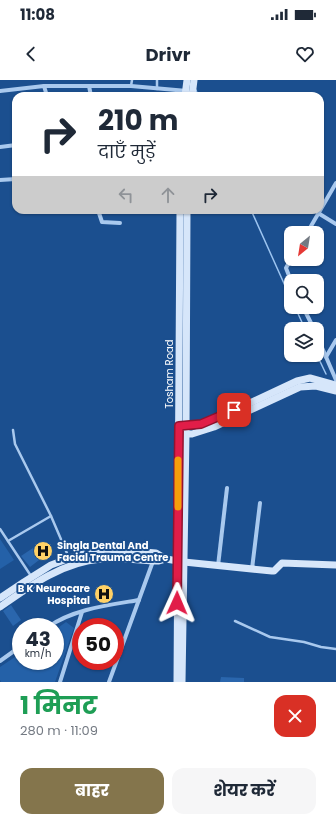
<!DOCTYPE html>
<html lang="hi">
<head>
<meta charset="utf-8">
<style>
	:root { --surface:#fff; --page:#f6f6f7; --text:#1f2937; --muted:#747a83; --accent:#84754c }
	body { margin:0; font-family:Poppins,"Noto Sans Devanagari",sans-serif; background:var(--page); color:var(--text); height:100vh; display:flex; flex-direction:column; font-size:15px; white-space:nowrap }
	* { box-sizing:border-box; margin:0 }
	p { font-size:13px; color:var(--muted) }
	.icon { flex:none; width:22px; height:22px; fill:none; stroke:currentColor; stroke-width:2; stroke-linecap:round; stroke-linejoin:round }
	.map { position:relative; height:602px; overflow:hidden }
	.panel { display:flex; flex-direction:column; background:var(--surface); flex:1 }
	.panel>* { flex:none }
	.banner { position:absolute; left:12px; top:12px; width:312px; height:122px; border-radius:12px; box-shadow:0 1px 3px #0004; background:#fff; color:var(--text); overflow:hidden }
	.needle { width:26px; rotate:210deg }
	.controls { position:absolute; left:284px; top:146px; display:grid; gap:8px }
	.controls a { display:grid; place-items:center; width:40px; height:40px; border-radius:8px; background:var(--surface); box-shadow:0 1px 3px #0004; font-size:20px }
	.speed { position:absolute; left:12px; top:538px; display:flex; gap:8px; font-size:20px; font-weight:700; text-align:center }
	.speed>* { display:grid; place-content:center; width:52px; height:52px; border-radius:50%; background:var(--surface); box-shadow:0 1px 3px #0004; line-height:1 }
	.speed small { font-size:10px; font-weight:400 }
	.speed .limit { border:6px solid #d22; background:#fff; color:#111 }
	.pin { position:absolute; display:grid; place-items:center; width:34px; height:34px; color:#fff; margin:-17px; border-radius:8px; box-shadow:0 2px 6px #0006 }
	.me { position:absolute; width:44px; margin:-22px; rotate:1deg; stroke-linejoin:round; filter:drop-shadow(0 0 3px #0008) }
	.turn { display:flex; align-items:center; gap:14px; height:84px; padding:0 20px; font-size:18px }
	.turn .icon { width:52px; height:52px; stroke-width:2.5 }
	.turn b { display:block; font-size:28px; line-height:34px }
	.lanes { display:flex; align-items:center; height:38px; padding:0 20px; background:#0003; justify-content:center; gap:20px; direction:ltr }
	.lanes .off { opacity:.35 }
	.round { display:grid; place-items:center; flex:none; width:42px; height:42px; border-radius:12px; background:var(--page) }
	.summary { display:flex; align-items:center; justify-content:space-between; height:68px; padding:0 20px }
	h1 { font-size:24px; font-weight:700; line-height:30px; color:#1e9e55 }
	.primary-button { display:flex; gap:8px; margin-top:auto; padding:8px 20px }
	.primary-button a { flex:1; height:46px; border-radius:12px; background:var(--accent); color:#fff; font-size:16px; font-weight:700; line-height:46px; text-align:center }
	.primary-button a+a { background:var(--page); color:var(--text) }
	.status { display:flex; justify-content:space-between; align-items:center; height:28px; padding:0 20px; background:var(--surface); direction:ltr }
	.status svg { height:11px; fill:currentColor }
	header { display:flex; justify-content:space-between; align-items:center; height:52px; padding:0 20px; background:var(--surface); font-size:18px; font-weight:700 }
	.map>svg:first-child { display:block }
	.green { fill:#2461a8 }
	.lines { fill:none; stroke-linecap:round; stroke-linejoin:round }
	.stream { stroke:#9cc4f0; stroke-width:1.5 }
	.building { fill:#2a66ad }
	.lane { stroke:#a9c9ee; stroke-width:2.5 }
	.street { stroke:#a9c9ee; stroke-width:4 }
	.secondary { stroke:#d6e6fa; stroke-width:7 }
	.route-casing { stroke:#92132f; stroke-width:10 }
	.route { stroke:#e11d48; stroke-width:7 }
	.slow { stroke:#f59e0b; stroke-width:7 }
	.labels { text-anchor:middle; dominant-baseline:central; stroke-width:4; stroke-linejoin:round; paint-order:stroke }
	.street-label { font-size:10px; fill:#fff; stroke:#1b4f8f }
	.poi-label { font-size:10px; font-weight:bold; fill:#fff; stroke:#1b4f8f; text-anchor:start }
</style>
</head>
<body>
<div class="status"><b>11:08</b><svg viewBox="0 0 49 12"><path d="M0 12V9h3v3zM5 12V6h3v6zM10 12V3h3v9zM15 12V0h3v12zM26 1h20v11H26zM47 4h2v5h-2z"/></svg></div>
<header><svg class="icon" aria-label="back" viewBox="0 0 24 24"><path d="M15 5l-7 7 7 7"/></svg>Drivr<svg class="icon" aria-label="heart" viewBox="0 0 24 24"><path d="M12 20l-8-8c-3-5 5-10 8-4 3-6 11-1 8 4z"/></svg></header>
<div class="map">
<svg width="336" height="602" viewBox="0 0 336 602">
	<rect width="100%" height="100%" fill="#1b4f8f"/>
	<g class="green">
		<polygon points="0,459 14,480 0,489"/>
		<polygon points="66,542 74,548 55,602 1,602 0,600 0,587 21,573 21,581 55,581 55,550"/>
	</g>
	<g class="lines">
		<g class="stream">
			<polyline points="196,10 198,16"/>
			<polyline points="251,130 291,219"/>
			<polyline points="295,227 305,249"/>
			<polyline points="317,275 326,294"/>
		</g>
	</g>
	<g class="building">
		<polygon points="45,464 49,471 46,473 49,476 44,479 43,477 30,487 21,476 33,468 34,470"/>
		<polygon points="97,507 109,507 109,518 97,517"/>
		<polygon points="11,525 21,540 13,546 3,531"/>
		<polygon points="221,597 244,598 244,602 220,602"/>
	</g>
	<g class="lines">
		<g class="lane">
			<polyline points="157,0 157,9"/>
			<polyline points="131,6 132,0"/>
			<polyline points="13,350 15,364 51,436 69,478"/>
			<polyline points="0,449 31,496"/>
			<polyline points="8,461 51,436"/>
			<polyline points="235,541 270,557 304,562 321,567 336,569"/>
		</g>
		<g class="street">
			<polyline points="44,6 47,16"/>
			<polyline points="89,6 91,16"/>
			<polyline points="0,11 44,6 131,6 187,11"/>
			<polyline points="0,67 16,65"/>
			<polyline points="0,100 16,99"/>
			<polyline points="98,130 102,142 120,143"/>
			<polyline points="318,133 336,144"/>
			<polyline points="307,153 336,103"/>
			<polyline points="291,201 286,188 291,179"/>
			<polyline points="303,227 314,249"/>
			<polyline points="317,256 336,300"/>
			<polyline points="326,277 336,260"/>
			<polyline points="218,486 227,408"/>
			<polyline points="252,489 260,423"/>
			<path d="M48,547C73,529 109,525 139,520"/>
			<polyline points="0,581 21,566"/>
			<polyline points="60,602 82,532"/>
			<polyline points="109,602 156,473"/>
		</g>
		<g class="secondary">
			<polyline points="185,16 187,0"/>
			<polyline points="192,16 194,0"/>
			<polyline points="181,346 195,345 209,342 297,301 310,298 336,305"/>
			<polyline points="183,354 192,354 214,347 300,307 316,306 336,311"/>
			<polyline points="0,518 24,502 51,485 83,473 106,469 156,473 166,479 184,482 272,491 274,491 282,483 336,485"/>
			<path d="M0,527C31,505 63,482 101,479C121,477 140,481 159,481L166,479"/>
			<polyline points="177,602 180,130"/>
			<polyline points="182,602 186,354 187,130"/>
		</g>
	</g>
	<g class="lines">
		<defs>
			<polyline id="route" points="177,523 179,346 201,344 234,330"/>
		</defs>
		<use href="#route" class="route-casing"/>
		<use href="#route" class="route"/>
		<polyline class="slow" points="178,427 178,380"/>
	</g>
	<defs>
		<symbol id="hospital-disc" viewBox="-11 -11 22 22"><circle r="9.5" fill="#ffd166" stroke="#1b4f8f"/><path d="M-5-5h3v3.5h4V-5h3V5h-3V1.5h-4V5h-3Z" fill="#111"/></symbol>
	</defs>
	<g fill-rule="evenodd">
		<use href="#hospital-disc" x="32" y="460" width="22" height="22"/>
		<use href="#hospital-disc" x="93" y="503" width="22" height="22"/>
	</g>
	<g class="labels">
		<g class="street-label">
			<text transform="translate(169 294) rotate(-90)">Tosham Road</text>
		</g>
		<g class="poi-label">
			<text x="57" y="465">Singla Dental And<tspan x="57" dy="12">Facial Trauma Centre</tspan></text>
			<text x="90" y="508" text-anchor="end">B K Neurocare<tspan x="90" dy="12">Hospital</tspan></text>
		</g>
	</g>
</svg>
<div class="controls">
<a><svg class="needle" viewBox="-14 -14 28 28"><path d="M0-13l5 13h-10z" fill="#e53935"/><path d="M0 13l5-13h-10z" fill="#747a83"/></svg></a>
<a><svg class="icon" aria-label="search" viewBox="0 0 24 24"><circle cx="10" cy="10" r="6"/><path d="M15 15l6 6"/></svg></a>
<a><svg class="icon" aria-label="layers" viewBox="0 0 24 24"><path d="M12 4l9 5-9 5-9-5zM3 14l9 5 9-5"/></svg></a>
</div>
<div class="speed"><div>43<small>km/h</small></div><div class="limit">50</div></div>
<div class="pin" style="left:234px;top:330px;background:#d93025"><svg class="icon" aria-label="arrive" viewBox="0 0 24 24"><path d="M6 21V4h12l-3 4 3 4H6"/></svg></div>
<svg class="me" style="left:177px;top:523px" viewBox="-20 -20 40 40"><path d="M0-17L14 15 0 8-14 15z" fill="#e11d48" stroke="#fff" stroke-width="4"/></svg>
<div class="banner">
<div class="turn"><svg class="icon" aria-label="right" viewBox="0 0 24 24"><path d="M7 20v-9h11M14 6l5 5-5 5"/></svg><div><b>210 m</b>दाएँ मुड़ें</div></div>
<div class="lanes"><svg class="icon off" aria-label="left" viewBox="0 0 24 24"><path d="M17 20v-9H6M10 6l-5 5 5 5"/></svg><svg class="icon off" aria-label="ahead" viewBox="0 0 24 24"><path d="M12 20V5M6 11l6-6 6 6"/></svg><svg class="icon" aria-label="right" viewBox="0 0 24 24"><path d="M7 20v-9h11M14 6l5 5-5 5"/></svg></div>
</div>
</div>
<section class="panel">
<div class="summary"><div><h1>1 मिनट</h1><p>280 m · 11:09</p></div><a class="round" style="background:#d93025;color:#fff"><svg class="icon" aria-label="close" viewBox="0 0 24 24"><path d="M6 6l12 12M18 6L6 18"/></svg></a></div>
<div class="primary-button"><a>बाहर</a><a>शेयर करें</a></div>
</section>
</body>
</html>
